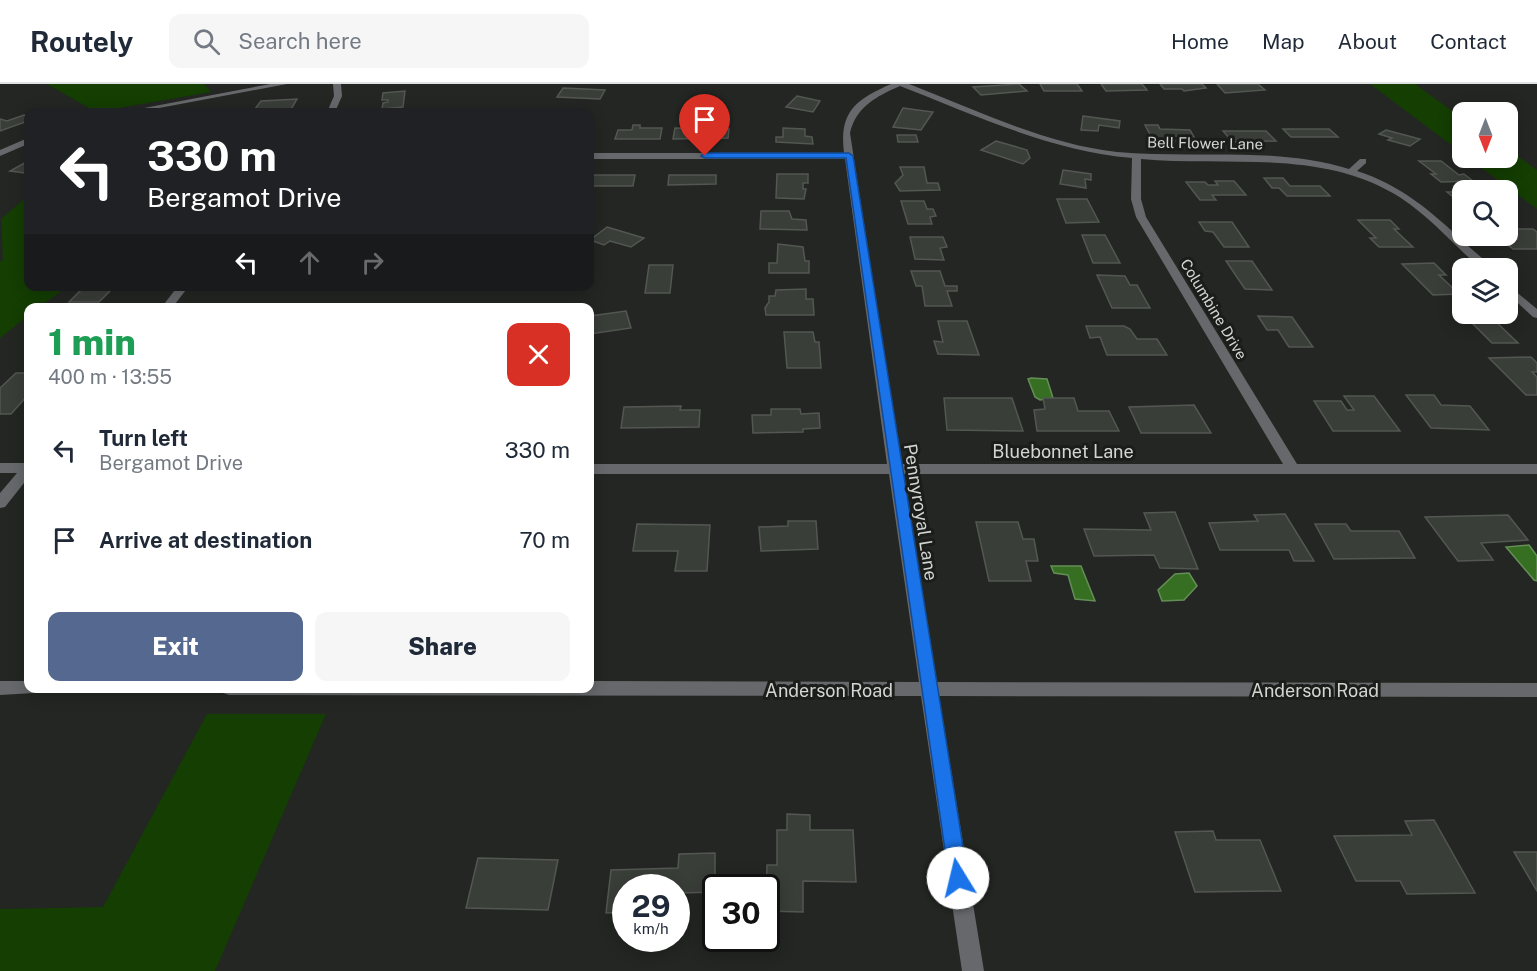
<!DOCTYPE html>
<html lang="en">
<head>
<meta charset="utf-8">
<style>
	:root { --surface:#fff; --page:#f6f6f7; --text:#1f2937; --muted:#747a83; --line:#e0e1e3; --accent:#556890 }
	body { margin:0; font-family:"Public Sans",sans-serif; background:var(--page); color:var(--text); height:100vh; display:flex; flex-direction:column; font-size:22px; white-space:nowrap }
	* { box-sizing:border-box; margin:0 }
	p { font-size:20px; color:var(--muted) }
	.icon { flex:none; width:33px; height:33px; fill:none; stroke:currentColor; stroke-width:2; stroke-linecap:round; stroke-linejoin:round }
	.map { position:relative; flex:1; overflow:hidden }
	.side { position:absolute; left:24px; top:219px; width:570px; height:390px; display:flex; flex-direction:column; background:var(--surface); border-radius:12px; box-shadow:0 3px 15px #0003 }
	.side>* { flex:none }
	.hud { position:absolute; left:24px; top:24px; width:570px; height:183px; border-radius:12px; box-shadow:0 3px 15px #0003; background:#202124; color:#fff; overflow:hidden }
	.needle { width:39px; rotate:180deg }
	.buttons { position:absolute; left:1452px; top:18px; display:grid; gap:12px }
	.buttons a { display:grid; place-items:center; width:66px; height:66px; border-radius:12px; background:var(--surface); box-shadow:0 3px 15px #0003; font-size:30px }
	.speed { position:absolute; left:612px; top:790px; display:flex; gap:12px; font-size:30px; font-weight:700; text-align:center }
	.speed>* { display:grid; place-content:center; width:78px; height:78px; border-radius:50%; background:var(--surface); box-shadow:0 3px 15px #0003; line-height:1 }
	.speed small { font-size:15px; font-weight:400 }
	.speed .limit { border:3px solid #111; border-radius:9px; background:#fff; color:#111 }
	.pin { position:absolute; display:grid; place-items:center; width:51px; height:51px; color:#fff; margin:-62px -26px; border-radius:50% 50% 50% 0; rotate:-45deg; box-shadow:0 0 6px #0007 }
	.pin .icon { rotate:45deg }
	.me { position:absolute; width:66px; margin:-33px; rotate:351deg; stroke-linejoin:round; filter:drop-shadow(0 0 4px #0008) }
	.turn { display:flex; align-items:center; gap:21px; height:126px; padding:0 24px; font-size:27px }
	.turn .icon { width:78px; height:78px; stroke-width:2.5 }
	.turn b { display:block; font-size:42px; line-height:51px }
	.lanes { display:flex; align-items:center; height:57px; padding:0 24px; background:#0003; justify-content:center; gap:30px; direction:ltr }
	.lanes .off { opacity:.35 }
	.round { display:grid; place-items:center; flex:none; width:63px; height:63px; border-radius:12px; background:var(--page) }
	.summary { display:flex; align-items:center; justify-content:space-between; height:102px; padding:0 24px }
	h1 { font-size:36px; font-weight:800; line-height:45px; color:#1e9e55 }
	.action { display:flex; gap:12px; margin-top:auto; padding:12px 24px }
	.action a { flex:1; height:69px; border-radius:12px; background:var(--accent); color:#fff; font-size:24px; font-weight:800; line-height:69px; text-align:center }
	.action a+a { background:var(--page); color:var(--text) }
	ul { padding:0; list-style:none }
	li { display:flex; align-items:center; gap:18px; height:90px; padding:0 24px }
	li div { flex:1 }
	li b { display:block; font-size:22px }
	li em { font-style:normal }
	header { display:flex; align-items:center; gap:36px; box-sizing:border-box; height:84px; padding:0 30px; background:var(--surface); border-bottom:2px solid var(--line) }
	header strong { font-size:28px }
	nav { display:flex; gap:33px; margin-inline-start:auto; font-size:21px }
	.search { width:420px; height:54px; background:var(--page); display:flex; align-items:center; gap:15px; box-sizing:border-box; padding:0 21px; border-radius:12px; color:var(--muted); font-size:22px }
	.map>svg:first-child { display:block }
	.green { fill:#143e02 }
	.water { fill:#366f22; stroke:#658e57; stroke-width:1.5 }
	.building { fill:#3a3e39; stroke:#535752; stroke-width:1.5 }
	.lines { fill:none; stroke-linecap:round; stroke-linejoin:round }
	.minor { fill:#67686b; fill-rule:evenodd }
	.route { fill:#1a73e8; stroke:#114b97; stroke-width:1.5 }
	.labels { text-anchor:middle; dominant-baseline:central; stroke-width:6; stroke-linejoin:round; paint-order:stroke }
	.far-street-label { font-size:15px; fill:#d3d5d2; stroke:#1a1d19 }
	.street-label { font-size:18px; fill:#d3d5d2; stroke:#1a1d19 }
</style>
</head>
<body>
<header>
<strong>Routely</strong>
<div class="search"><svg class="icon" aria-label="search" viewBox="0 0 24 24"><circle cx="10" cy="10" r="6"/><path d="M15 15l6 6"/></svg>Search here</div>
<nav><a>Home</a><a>Map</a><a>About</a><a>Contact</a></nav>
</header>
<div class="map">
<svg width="1537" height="887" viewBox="0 0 1537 887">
	<rect width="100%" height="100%" fill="#232622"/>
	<g class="green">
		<polygon points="47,0 204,0 211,8 96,28"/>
		<polygon points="1370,0 1415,0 1462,34 1462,69"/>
		<polygon points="1508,65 1537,86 1537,125 1468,74 1508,74"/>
		<polygon points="28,114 28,202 67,203 39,223 28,224 28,232 0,254 0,177 3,176 1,135 23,116"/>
		<polygon points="207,630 326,630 215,887 0,887 0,825 103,823"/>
	</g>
	<g class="water">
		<polygon points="1031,294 1047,295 1053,314 1040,316 1035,313 1028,295"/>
		<polygon points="1529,461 1537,472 1537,497 1534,496 1506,463"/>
		<polygon points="1051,482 1081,482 1095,517 1075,515 1068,491 1054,489"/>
		<polygon points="1189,489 1197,502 1184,516 1162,517 1158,506 1175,490"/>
	</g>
	<g class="building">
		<polygon points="1019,0 1027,7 981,11 973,3"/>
		<polygon points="1040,0 1077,0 1082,7 1044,7"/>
		<polygon points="1101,0 1142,0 1147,6 1106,7"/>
		<polygon points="1160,0 1202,0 1206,4 1184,7 1182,5 1164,5"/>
		<polygon points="1217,0 1258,0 1265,6 1225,9"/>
		<polygon points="563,4 605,6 600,15 557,13"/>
		<polygon points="405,7 403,23 382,25 383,19 388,18 388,16 382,16 383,9"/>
		<polygon points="797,12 820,17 813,28 786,23"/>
		<polygon points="297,15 290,27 263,28 265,25 255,25 261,17"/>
		<polygon points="903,24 933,28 921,46 893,43"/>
		<polygon points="24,31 28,33 28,37 0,47 0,35 7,37"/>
		<polygon points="1083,32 1120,37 1119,44 1099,41 1098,47 1081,46"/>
		<polygon points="633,41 640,41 640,44 662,44 660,55 615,55 618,46 632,46"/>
		<polygon points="1145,41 1158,41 1160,45 1190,46 1194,53 1173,52 1175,57 1153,56"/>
		<polygon points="675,44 729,45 728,54 673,55"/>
		<polygon points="783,44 805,45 805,52 812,53 813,60 776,58 776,53 783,53"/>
		<polygon points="1283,45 1329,45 1338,53 1291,53"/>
		<polygon points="1386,46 1420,55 1410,62 1388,56 1392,54 1379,50"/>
		<polygon points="1223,47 1266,47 1276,57 1233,58"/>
		<polygon points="897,51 916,51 918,58 898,58"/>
		<polygon points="996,57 1027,66 1030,74 1023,80 981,66"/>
		<polygon points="28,77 28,87 25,89 10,87"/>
		<polygon points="1419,77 1441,77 1459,91 1464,90 1473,97 1441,98 1431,90 1436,90"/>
		<polygon points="900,83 924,83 927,99 938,99 940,106 900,107 895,99 903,91"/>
		<polygon points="1063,86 1091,90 1091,96 1085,95 1086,104 1060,100"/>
		<polygon points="777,90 808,90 808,99 803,99 803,105 806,105 804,115 776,114"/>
		<polygon points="594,91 635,91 633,102 591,102"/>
		<polygon points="669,91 716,91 716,100 668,101"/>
		<polygon points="1264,94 1283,94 1290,102 1320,102 1330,112 1287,112 1279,104 1272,104"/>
		<polygon points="1215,97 1234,97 1246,111 1212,111 1216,116 1200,116 1186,98 1205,98 1208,101 1218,101"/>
		<polygon points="1447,108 1462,108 1462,117 1458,117"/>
		<polygon points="1057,115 1087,115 1099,138 1066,139"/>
		<polygon points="901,117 924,117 927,125 933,125 936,132 930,133 932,140 908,140"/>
		<polygon points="761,127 789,127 792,135 806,136 807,146 760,145"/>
		<polygon points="1358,136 1390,136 1399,145 1394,145 1413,163 1379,163 1370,154 1376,154"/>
		<polygon points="1199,138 1232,138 1249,163 1224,163 1213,148 1205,147"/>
		<polygon points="607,143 644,154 631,163 610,157 604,161 590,156"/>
		<polygon points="1508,145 1533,145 1537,148 1537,165 1513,165 1500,155 1517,155"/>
		<polygon points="1082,151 1105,151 1120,179 1093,179"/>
		<polygon points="910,153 943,153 947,163 940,164 944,176 915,175"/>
		<polygon points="778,160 803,163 805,177 809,177 809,189 769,189 769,179 777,179"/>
		<polygon points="1226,177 1252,177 1272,206 1245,205"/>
		<polygon points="1434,179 1446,191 1439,191 1459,210 1433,211 1402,180"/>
		<polygon points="649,181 673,181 670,209 645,209"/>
		<polygon points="911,187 940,187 945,202 957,202 957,207 947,207 952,222 925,222 922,202 916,202"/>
		<polygon points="1097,191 1125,192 1130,201 1137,201 1150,224 1112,224"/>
		<polygon points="85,202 134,202 114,203 99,218 69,218"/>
		<polygon points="806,205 806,215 813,215 814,231 766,231 765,224 769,218 769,212 775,212 776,206"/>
		<polygon points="227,220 259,221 257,224 224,224"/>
		<polygon points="1456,223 1462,223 1462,230 1488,230 1518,259 1492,259"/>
		<polygon points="626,227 631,244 590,250 590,232"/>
		<polygon points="1258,232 1292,233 1313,263 1289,263 1278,246 1267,246"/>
		<polygon points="938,237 967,237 979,271 938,270 934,257 943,258"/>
		<polygon points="1086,242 1124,242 1130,245 1137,255 1157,255 1167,271 1107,271 1100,253 1090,254"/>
		<polygon points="784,248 813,248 815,258 819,258 821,284 787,284"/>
		<polygon points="1531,273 1537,279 1537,288 1532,288 1537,293 1537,311 1526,311 1489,274"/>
		<polygon points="16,289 28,289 28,311 11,330 0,330 0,304"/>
		<polygon points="1406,311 1434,311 1441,321 1470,322 1489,346 1431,344"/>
		<polygon points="1344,312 1374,312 1400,347 1333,347 1314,317 1341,317 1347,326 1354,326"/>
		<polygon points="944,314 1012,314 1023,347 947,346"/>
		<polygon points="1043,314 1074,314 1078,327 1109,327 1119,347 1037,347 1034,326 1045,325"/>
		<polygon points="1194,321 1211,349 1141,349 1129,323"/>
		<polygon points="681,322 680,326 700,326 699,343 621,344 624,323"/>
		<polygon points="771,325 800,325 801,330 819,329 820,344 803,345 803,348 753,349 752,331 771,331"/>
		<polygon points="1175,428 1198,485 1160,484 1154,471 1094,472 1084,445 1151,446 1144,429"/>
		<polygon points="1285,430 1314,477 1294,477 1289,466 1220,466 1209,439 1258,437 1254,431"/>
		<polygon points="1508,431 1528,456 1481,459 1493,476 1458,477 1425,433"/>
		<polygon points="788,437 816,437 818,465 761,467 759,443 788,442"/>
		<polygon points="976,438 1018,438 1023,455 1034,455 1038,477 1026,477 1031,497 989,497"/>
		<polygon points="637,440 710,441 707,487 675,487 678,467 633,467"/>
		<polygon points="1315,440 1346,440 1351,447 1399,447 1415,474 1334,475"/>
		<polygon points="787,730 810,731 810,746 853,746 856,798 803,797 803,828 766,827 767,781 777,781 777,746 787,746"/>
		<polygon points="1434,736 1475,809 1407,810 1400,797 1356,797 1334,752 1412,751 1405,737"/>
		<polygon points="1213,747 1216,756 1260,756 1281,807 1195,808 1175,748"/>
		<polygon points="1514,768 1537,768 1537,807"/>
		<polygon points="715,769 715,808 679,809 678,827 676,827 676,804 626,804 626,828 606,829 611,786 678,784 679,770"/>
		<polygon points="478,774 558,776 548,826 466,824"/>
	</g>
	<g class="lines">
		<g class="minor">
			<polygon points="270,0 287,0 138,28 123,28"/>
			<polygon points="333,0 341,0 342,12 335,28 327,28 334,12"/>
			<path d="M891,0H909C976,26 1045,60 1117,68C1193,75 1275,62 1349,85L1360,75H1366V79L1357,87C1401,101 1432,128 1465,159C1473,167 1485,175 1491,184H1480C1454,161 1430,133 1401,114C1323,64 1229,83 1141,75V115L1146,133L1297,380H1537V390H903L937,598L1537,599V613L939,612L984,887H962L921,612L229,611L223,609L220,604H590V597L919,598L889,390H590V380H887L845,75H590V69H844C839,28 855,16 891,0ZM900,2C975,31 1050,67 1132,74L1131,115L1136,133L1283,380H901L850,49C856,23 877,12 900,2Z"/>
			<polygon points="28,54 28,60 0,72 0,66"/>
			<polygon points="1508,201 1537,225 1537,234 1533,233 1508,210"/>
			<polygon points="178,202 189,202 172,224 161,224"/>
			<polygon points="0,379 28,379 28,394 5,423 0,424 0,409 17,389 0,389"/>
			<polygon points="0,597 28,597 28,604 37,604 34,609 0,611"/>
		</g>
	</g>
	<polygon class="route" points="849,69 853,72 968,794 965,800 958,803 952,800 949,794 846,74 705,74 701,72 705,69"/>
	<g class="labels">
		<g class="far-street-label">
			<text transform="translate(1205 59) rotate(1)">Bell Flower Lane</text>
			<text transform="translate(1214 225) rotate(59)">Columbine Drive</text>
		</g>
		<g class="street-label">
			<text x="1063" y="367">Bluebonnet Lane</text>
			<text transform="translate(921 428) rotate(81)">Pennyroyal Lane</text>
			<text x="829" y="606">Anderson Road</text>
			<text x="1315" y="606">Anderson Road</text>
		</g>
	</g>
</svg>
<div class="buttons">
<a><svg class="needle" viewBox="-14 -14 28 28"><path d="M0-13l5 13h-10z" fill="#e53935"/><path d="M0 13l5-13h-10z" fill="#747a83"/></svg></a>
<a><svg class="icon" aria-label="search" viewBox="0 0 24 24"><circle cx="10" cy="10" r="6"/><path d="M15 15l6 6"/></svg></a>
<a><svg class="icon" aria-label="layers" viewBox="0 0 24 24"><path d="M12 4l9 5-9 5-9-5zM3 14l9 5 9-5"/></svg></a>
</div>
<div class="speed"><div>29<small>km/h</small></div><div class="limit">30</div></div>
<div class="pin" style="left:705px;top:72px;background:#d93025"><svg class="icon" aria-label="arrive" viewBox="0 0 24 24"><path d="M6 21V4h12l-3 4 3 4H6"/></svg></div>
<svg class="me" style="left:958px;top:794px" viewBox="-20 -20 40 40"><circle r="19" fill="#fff"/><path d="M0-13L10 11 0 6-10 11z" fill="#1a73e8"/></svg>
<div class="hud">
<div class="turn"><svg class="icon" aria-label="left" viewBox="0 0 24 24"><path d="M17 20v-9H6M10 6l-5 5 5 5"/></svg><div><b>330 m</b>Bergamot Drive</div></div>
<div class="lanes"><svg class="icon" aria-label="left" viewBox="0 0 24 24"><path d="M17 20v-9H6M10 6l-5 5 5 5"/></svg><svg class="icon off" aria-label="ahead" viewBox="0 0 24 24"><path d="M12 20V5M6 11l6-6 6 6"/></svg><svg class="icon off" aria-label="right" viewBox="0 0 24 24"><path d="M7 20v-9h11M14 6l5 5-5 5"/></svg></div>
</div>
<section class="side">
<div class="summary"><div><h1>1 min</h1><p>400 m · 13:55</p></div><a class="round" style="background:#d93025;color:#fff"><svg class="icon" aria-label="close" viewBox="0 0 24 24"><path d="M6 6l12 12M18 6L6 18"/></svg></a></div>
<ul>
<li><svg class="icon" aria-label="left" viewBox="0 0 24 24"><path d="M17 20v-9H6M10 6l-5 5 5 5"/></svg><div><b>Turn left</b><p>Bergamot Drive</p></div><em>330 m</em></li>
<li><svg class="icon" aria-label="arrive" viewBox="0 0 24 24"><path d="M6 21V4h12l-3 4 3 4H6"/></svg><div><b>Arrive at destination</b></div><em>70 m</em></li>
</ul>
<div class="action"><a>Exit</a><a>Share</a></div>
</section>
</div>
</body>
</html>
